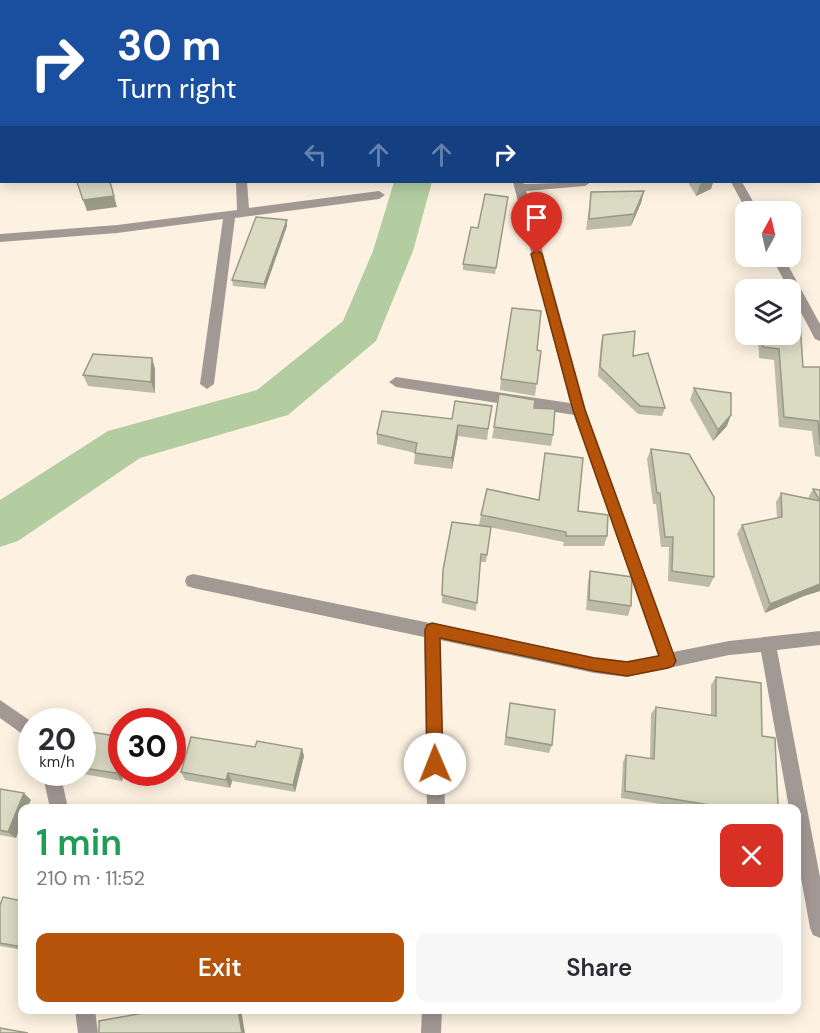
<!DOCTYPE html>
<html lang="en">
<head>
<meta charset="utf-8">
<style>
	:root { --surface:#fff; --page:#f7f7f7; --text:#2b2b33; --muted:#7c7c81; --accent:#b45309 }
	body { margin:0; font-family:"DM Sans",sans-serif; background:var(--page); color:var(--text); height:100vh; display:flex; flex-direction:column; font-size:22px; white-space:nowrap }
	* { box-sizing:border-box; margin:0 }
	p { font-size:20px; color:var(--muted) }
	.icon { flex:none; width:33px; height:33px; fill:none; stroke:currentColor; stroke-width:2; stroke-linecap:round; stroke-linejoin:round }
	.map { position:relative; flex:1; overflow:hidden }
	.side { position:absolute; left:18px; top:804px; width:783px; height:210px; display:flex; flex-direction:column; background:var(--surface); border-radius:12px; box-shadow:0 3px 15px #0003 }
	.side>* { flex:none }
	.guide { position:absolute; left:0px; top:0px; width:820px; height:183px; box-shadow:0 3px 15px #0003; background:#1a4fa0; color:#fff; overflow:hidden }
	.needle { width:39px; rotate:8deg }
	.tools { position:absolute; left:735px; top:201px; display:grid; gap:12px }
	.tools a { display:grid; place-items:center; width:66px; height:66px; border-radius:12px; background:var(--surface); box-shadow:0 3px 15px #0003; font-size:30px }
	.speed { position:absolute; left:18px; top:708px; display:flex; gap:12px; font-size:30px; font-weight:700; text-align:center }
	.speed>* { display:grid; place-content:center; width:78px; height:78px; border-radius:50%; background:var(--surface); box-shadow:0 3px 15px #0003; line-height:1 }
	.speed small { font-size:15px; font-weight:400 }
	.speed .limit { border:9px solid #d22; background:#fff; color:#111 }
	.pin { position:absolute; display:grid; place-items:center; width:51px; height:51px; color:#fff; margin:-62px -26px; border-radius:50% 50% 50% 0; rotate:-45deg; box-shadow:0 0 6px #0007 }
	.pin .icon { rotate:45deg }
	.me { position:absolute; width:66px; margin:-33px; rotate:359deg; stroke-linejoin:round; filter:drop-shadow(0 0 4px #0008) }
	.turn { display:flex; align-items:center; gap:21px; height:126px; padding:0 18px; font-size:27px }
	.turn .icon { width:78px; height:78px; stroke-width:2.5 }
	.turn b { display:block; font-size:42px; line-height:51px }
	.lanes { display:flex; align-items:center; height:57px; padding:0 18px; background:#0003; justify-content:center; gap:30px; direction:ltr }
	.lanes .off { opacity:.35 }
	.round { display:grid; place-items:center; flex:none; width:63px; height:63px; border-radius:12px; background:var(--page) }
	.overview { display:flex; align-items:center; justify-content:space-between; height:102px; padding:0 18px }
	h1 { font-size:36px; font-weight:600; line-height:45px; color:#1e9e55 }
	.cta { display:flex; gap:12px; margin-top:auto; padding:12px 18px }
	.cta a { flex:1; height:69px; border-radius:12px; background:var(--accent); color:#fff; font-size:24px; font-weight:600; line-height:69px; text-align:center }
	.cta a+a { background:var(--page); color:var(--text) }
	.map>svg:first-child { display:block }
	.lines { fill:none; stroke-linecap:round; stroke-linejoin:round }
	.stream { fill:#b3cda1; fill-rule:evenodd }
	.river { fill:#b3cda1; fill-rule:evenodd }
	.minor { fill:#a39994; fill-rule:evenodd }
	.wall { fill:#bcbba8 }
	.shaded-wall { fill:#998 }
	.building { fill:#dbdac3; stroke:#998; stroke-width:1.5 }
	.route { fill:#b45309; stroke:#753606; stroke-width:1.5 }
</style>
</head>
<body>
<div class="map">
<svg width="820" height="1033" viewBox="0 0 820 1033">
	<rect width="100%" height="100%" fill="#fdf2e1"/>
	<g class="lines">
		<rect class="stream" x="0" y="87" width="2" height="4"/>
		<g class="river">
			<polygon points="454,0 486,0 453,2"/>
			<polygon points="394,182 432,182 413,251 376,341 288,415 140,458 18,541 0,547 0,500 108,431 257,390 343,321 373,251"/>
		</g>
		<g class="minor">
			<polygon points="406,0 416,0 405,2"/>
			<rect x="819" y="77" width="1" height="6"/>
			<rect x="0" y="95" width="2" height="6"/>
			<polygon points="236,182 247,182 249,208 379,191 385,195 379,199 235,218 214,384 207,389 200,384 223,219 117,233 0,242 0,234 117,225 237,210"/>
			<polygon points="513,182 523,182 524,184 591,182 585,186 526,191 586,410 673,652 729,641 820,631 820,645 777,650 820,877 820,938 813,935 810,928 796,850 796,808 789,808 761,652 729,655 627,677 594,673 440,640 445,808 427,808 424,637 193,588 187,586 185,581 187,576 193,574 594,657 627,661 658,655 574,415 396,387 389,382 396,377 570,403"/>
			<polygon points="731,182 742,182 759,212 747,212"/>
			<polygon points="771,256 783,256 820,324 820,341 815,339"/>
			<polygon points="0,700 32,722 32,741 0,718"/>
			<polygon points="42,772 60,772 68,808 50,808"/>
			<polygon points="75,1010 95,1010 98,1033 78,1033"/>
			<polygon points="422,1010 442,1010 441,1033 421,1033"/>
		</g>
	</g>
	<g class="wall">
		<polygon points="688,182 713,182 711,189 696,196"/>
		<polygon points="644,191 641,203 631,226 586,230 591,192"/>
		<polygon points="508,197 495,274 463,270 463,264 478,228"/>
		<polygon points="287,220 287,226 265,289 233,286 232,280"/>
		<polygon points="758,334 790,334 803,367 820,367 820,457 815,456 812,431 779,427 774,360 759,358"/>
		<polygon points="603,335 633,356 665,408 662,416 638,414 598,376 601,343"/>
		<polygon points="537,350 541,351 535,396 500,390 501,379"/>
		<polygon points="152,358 155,369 155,393 88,386 83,375"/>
		<polygon points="694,388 727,426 713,441 690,400"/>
		<polygon points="534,408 553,435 551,446 492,438 494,427"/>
		<polygon points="490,417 487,440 458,436 452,469 414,464 415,453 377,444 377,434 452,419"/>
		<polygon points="651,449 714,577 709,587 668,581 669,547 661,547 656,504 653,504 647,459"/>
		<polygon points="545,453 578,511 607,536 604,546 563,546 564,542 479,525 481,515 539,499"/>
		<polygon points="813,489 820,490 820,591 804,596 765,613 737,534 742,525 777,518 776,502 781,493 808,498"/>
		<polygon points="491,527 486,562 480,562 476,611 442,603 443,570"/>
		<polygon points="590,571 631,606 628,616 586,610 588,581"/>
		<polygon points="716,677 761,683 762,736 775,738 778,805 797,807 801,836 796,839 796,808 687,808 621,798 623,762 626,755 650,759 651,714 656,707 711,715 711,685"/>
		<polygon points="510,703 552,745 549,753 504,745"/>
		<polygon points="82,735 122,772 124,772 122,781 78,773 77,772 82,772"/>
		<polygon points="255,747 302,749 304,756 295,792 232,781 230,788 185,780 181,772"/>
		<polygon points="0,789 31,800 22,808 22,821 16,838 0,835"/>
		<polygon points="22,901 22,950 0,946 0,905"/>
	</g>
	<g class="shaded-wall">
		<polygon points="705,182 713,182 711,189 696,196 700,184"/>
		<polygon points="644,191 641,203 631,226 634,214"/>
		<polygon points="114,196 117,207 87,211 83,200"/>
		<polygon points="287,220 287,226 265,289 264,284"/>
		<polygon points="152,358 155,369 155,393 151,382"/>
		<polygon points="731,415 727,426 713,441 718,430"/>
		<polygon points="458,425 458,436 452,469 452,458"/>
		<polygon points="820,584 820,591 804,596 765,613 770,604"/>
		<polygon points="302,749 304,756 295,792 293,785"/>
		<polygon points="122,758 122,772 124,772 122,781 116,773"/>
		<polygon points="228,773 232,781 230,788 226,780"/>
		<polygon points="24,793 31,800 27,808 22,808 22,821 16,838 8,832"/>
		<polygon points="238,1010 241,1010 245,1033 242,1033"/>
	</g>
	<g class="building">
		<polygon points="77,182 110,182 114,196 83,200"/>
		<polygon points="644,191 634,214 589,219 591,192"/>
		<polygon points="485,194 508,197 496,268 463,264 471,227 478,228"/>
		<polygon points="256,217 287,220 264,284 232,280"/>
		<polygon points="790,306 799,307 803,367 820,367 820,445 818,421 784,417 779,349 763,347 763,334 790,334"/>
		<polygon points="512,308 541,311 537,350 541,351 537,384 501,379"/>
		<polygon points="635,331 633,356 648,353 665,408 640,406 600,367 603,335"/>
		<polygon points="93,354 152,358 151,382 83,375"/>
		<polygon points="694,388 731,393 731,415 718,430"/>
		<polygon points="499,394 535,400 534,408 555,409 553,435 494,427"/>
		<polygon points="455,401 492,406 488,429 458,425 452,458 415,453 417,443 377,434 382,411 452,419"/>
		<polygon points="651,449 689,454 714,497 714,577 672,571 673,537 665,537 660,493 657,493"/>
		<polygon points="545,453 583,458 578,511 608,515 607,536 566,536 566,532 481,515 487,489 539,500"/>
		<polygon points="813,489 820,490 820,501"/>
		<polygon points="781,493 820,501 820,584 770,604 742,525 782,517"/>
		<polygon points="452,522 491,527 487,555 481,554 477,603 442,595 443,570"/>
		<polygon points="590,571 632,577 631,606 589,600"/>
		<polygon points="716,677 761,683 762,736 775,738 778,805 797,807 801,836 796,835 796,808 709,808 709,805 625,791 626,755 654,759 656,707 716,716"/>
		<polygon points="510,703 555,710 552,745 506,737"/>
		<polygon points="84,731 122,737 122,758 116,773 82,768 82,735"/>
		<polygon points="191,737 255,747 257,741 302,749 293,785 228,773 226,780 181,772"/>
		<polygon points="0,789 24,793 8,832 0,830"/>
		<polygon points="3,897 22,901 22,947 0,943 0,905"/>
		<polygon points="160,1010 238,1010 242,1033 99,1033 99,1021"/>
		<polygon points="0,1028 28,1033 0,1033"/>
	</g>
	<polygon class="route" points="537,250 542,254 585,410 676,661 673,666 668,668 627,676 594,671 440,638 443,764 441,769 435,772 430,769 427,764 425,630 427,625 432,623 594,658 627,662 659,656 573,410 531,254"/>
</svg>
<div class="tools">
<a><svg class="needle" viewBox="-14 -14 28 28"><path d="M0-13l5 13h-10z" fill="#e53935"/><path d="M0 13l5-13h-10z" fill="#7c7c81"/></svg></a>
<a><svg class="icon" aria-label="layers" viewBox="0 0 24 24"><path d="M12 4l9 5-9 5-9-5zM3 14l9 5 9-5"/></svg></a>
</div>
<div class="speed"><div>20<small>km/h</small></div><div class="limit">30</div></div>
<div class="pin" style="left:537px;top:254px;background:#d93025"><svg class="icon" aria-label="arrive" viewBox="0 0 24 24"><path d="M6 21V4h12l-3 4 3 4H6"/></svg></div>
<svg class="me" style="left:435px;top:764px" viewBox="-20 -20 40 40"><circle r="19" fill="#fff"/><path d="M0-13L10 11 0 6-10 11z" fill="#b45309"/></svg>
<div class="guide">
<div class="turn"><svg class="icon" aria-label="right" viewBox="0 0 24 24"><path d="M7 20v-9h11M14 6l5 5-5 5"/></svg><div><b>30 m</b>Turn right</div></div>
<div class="lanes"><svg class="icon off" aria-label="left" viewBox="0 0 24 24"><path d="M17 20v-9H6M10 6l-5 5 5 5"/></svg><svg class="icon off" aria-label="ahead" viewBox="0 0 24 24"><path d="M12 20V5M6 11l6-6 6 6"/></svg><svg class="icon off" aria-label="ahead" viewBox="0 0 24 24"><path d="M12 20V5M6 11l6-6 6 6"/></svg><svg class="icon" aria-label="right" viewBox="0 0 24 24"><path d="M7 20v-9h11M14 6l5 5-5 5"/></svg></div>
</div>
<section class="side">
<div class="overview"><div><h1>1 min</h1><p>210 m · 11:52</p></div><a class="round" style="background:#d93025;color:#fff"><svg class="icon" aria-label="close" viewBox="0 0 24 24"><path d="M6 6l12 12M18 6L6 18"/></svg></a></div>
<div class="cta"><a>Exit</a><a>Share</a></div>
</section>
</div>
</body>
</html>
